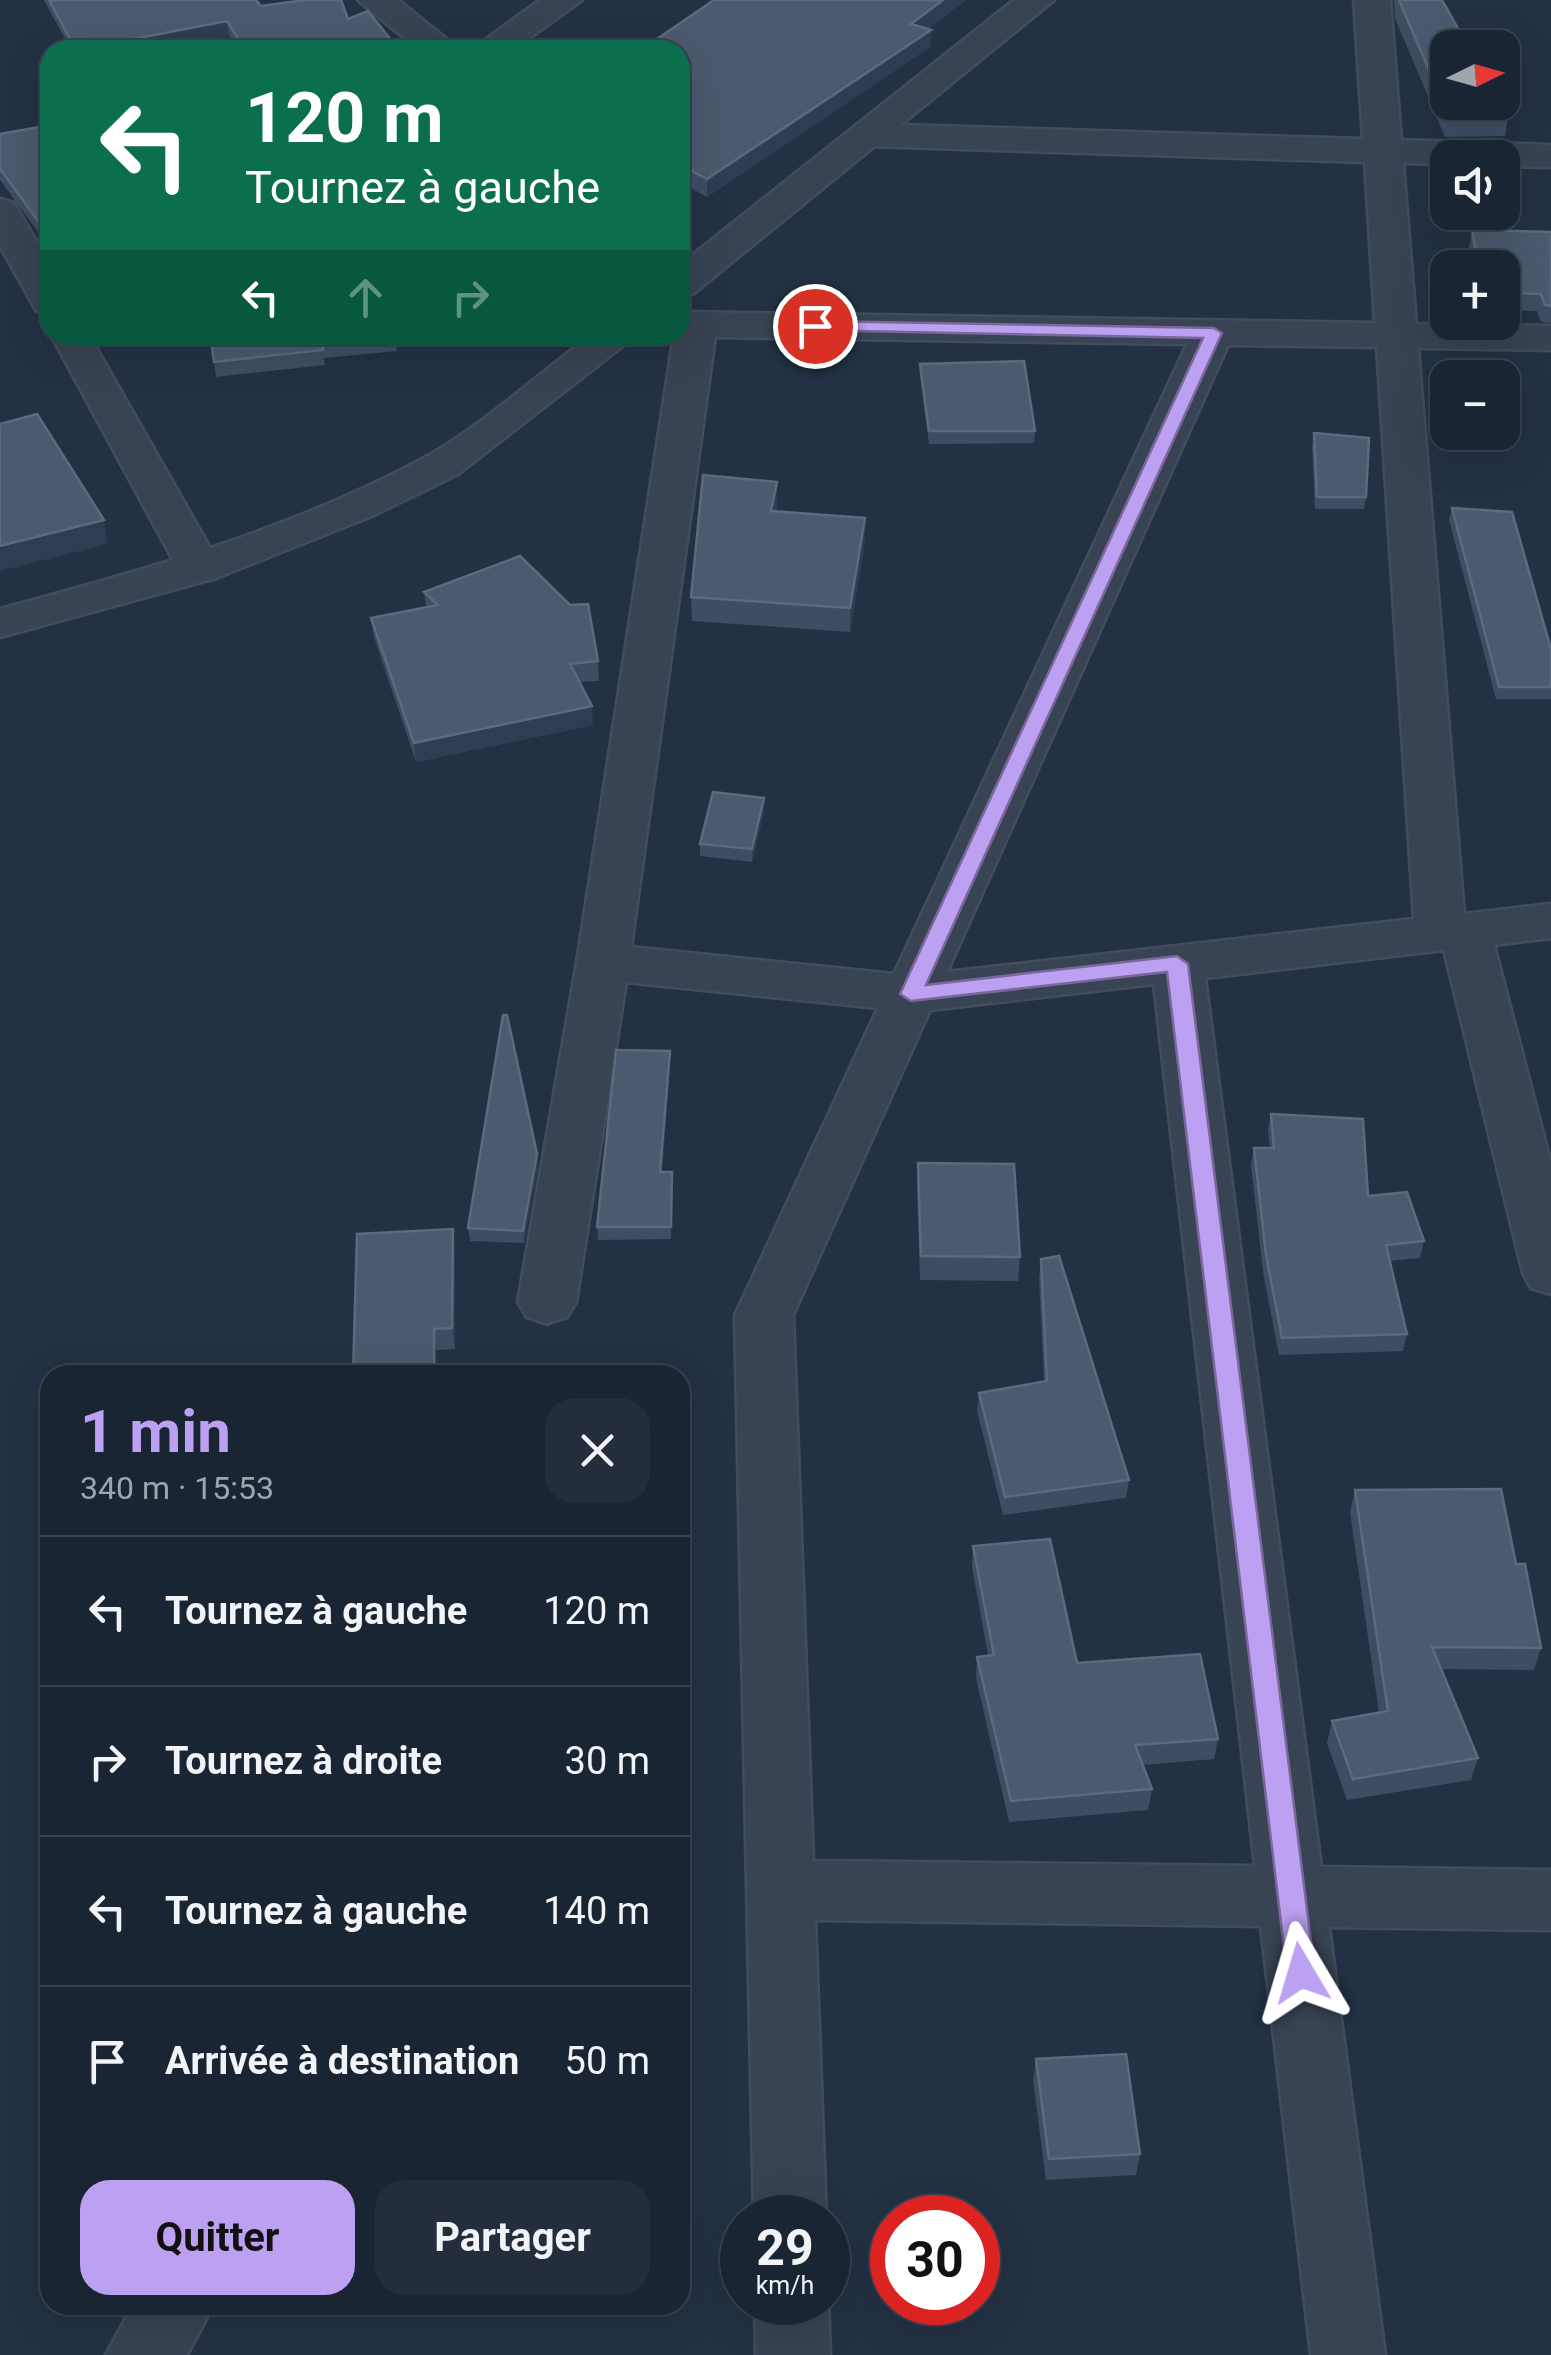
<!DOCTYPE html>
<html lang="fr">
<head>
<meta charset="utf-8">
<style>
	:root { --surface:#1a2533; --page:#232d3b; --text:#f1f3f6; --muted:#9fa5ac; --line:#38424e; --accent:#bca0f2 }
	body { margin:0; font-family:Roboto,sans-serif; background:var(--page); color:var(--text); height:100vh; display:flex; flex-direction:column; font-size:38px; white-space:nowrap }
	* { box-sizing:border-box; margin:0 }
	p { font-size:32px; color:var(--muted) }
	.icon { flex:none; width:55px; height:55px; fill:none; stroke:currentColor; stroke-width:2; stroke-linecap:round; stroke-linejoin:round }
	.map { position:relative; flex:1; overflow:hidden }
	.side { position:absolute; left:40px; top:1365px; width:650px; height:950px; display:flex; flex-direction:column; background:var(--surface); border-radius:30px; box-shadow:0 10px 40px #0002,0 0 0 2px var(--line) }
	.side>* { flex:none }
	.top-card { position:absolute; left:40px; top:40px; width:650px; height:305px; border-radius:30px; box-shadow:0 10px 40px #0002,0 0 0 2px var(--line); background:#0b6e4f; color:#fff; overflow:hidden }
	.needle { width:65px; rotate:85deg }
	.fabs { position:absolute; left:1430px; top:30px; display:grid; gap:20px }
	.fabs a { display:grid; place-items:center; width:90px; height:90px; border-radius:20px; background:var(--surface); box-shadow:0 10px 40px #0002,0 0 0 2px var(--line); font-size:50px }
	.speed { position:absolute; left:720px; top:2195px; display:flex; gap:20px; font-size:50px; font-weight:700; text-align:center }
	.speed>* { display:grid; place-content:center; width:130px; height:130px; border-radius:50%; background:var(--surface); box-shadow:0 10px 40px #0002,0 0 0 2px var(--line); line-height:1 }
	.speed small { font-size:25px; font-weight:400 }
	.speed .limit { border:15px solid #d22; background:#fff; color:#111 }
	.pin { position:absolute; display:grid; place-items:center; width:85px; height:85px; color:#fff; margin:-42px; border:5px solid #fff; border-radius:50%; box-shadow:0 2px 10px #0007 }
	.me { position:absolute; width:110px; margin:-55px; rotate:353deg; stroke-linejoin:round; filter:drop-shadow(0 0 8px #0008) }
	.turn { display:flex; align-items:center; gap:35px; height:210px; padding:0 40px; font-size:45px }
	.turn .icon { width:130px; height:130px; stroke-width:2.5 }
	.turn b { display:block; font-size:70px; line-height:85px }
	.lanes { display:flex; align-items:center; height:95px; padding:0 40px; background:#0003; justify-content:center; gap:50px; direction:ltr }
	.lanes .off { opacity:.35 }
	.round { display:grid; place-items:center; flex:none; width:105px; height:105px; border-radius:30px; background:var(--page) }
	.headline { display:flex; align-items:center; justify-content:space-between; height:170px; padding:0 40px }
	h1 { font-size:60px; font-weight:700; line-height:75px; color:var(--accent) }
	.primary-button { display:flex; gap:20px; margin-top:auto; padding:20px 40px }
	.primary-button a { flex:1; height:115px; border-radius:30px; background:var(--accent); color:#111; font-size:40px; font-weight:700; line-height:115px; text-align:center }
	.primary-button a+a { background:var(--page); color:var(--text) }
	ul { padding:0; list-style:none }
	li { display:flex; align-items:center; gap:30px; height:150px; padding:0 40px; border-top:2px solid var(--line) }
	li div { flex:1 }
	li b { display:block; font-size:38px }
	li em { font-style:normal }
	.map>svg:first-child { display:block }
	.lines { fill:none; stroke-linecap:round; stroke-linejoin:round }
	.minor-casing { stroke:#424c5c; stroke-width:5 }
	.tertiary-casing { stroke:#424c5c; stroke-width:5 }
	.minor { fill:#384353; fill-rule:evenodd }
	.tertiary { fill:#384353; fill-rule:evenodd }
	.wall { fill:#3e4e62 }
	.shaded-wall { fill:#2e3d51 }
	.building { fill:#4b5a6e; stroke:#5b6a7c; stroke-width:2.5 }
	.route { fill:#bca0f2; stroke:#7a689d; stroke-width:2.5 }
</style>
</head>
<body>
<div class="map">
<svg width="1551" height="2355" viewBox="0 0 1551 2355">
	<rect width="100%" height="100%" fill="#233144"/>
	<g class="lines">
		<defs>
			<g id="minor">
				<polygon points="358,0 398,0 460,50 419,50"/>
				<polygon points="540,0 582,0 513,50 471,50"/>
				<path d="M1354,0H1390L1401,140L1551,145V167L1502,166V158H1448V164L1403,163L1416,324L1551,326V350L1418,348L1464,914L1551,904V938L1494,945L1551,1164V1294L1531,1288L1523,1273L1444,950L1205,978L1321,1867L1551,1870V1930L1329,1927L1385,2355H1311L1261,1926L815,1920L826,2218H754L735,1315L878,1008L626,982L576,1302L567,1317L547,1324L527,1317L518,1302L577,962L674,335H680V312L1375,323L1365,162L868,146L855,143L849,135L855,127L868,124L1363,139ZM715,337L1187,344L894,974L631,947ZM1228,345L1377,347L1414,919L947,972ZM1154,984L1255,1866L813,1861L793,1315L930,1010Z"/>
				<polygon points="0,199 14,203 50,265 50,313 36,310 0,246"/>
				<polygon points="50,333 89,335 222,569 216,578 200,582 184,578 178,569"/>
				<polygon points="828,2298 830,2355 756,2355 755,2302 828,2302"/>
				<polygon points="133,2305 213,2305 213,2306 187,2355 106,2355"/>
			</g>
			<g id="tertiary">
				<polygon points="1014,0 1054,0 694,293 680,297 680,265"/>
				<path d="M591,335H637L458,474L372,516L216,578L0,637V609C145,570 291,530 424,458C479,428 540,373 591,335Z"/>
			</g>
		</defs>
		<use href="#minor" class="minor-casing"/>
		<use href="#tertiary" class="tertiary-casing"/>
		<use href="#minor" class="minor"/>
		<use href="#tertiary" class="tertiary"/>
	</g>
	<g class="wall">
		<polygon points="44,0 256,0 261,6 348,19 399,50 238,50 229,36 154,50 71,50"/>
		<polygon points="714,0 966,0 927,29 931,30 930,47 707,197 680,182 680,50"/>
		<polygon points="1394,0 1442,0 1508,116 1505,136 1445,137 1395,18"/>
		<polygon points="50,125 50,235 41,236 0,180 0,134"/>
		<polygon points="1472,230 1551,232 1551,323 1541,322 1537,311 1502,310 1502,268 1473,268 1469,247"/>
		<polygon points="210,335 395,335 397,351 324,358 325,365 216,377"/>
		<polygon points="920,364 1035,431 1034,443 929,444 920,376"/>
		<polygon points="1314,433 1366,497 1364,509 1315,509 1312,446"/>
		<polygon points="777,506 776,512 865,542 850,632 692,621 691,597"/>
		<polygon points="1452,508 1551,649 1551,699 1496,699 1449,520"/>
		<polygon points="424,592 598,661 599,681 580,682 593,725 416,762 374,637 371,618 426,608"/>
		<polygon points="764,798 764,811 752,862 700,856 700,844"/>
		<polygon points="670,1051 670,1064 662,1172 672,1172 671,1239 598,1240 597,1227"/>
		<polygon points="1271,1114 1368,1196 1424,1241 1420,1258 1389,1261 1407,1334 1403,1351 1279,1355 1263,1272 1251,1165 1254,1148 1270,1148 1268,1131"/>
		<polygon points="537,1154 538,1167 524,1243 470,1241 468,1228"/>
		<polygon points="918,1163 1020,1257 1018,1281 920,1280 917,1187"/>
		<polygon points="453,1229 455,1251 455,1349 436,1350 437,1375 353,1375"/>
		<polygon points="1041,1259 1129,1480 1126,1498 1003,1515 977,1411 979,1393 1044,1381 1039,1278"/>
		<polygon points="1355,1490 1516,1564 1541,1648 1534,1670 1441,1669 1478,1758 1471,1780 1347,1800 1327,1743 1332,1721 1379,1713 1350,1512"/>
		<polygon points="973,1546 1077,1663 1218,1739 1214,1759 1142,1765 1152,1789 1148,1810 1009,1822 976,1678 977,1657 988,1655 972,1567"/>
		<polygon points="1036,2059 1140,2154 1136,2175 1046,2180 1033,2080"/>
	</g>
	<g class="shaded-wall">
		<polygon points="943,0 966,0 910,41 911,24"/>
		<polygon points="227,21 229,36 154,50 76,50"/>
		<polygon points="931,30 930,47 707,197 707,179"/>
		<polygon points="50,219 50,235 41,236 38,221"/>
		<polygon points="777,482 777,506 771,535 771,511"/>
		<polygon points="865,518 865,542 850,632 850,608"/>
		<polygon points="104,520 108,544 0,571 0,546"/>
		<polygon points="592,706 593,725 416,762 414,743"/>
		<polygon points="764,798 764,811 752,862 752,849"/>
		<polygon points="670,1051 670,1064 661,1185 660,1172"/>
		<polygon points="537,1154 538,1167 524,1243 523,1231"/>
		<polygon points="453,1229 455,1251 455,1349 452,1328"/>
		<polygon points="434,1329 436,1350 437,1375 434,1375"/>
	</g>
	<g class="building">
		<polygon points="49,0 256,0 261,6 305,0 341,0 348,19 368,11 399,50 245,50 227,21 76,50"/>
		<polygon points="714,0 943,0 911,24 931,30 707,179 680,165 680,50 641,50"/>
		<polygon points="1399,0 1442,0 1469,48 1448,48 1448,102 1501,102 1508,116 1449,117"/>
		<polygon points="50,125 50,219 38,221 0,169 0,134"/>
		<polygon points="1472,230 1551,232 1551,306 1545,305 1541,294 1502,293 1502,268 1479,268"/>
		<polygon points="210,335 395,335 396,336 322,343 323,350 214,362"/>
		<polygon points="1024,361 1035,431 929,431 920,364"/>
		<polygon points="37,414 104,520 0,546 0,424"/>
		<polygon points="1314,433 1369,438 1366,497 1317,497"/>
		<polygon points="703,475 777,482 771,511 865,518 850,608 691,597"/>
		<polygon points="1452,508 1512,512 1551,649 1551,687 1499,687"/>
		<polygon points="520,556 570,605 588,604 598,661 570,664 592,706 414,743 371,618 438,605 424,592"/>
		<polygon points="713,792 764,798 752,849 700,844"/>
		<polygon points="503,1015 507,1015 537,1154 523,1231 468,1228"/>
		<polygon points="616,1050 670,1051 660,1172 672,1172 671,1227 597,1227"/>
		<polygon points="1271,1114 1363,1119 1368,1196 1407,1192 1424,1241 1386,1245 1407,1334 1282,1338 1266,1255 1254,1148 1274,1148"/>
		<polygon points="918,1163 1014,1164 1020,1257 921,1256"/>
		<polygon points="453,1229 452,1328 434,1329 434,1375 353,1375 357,1234"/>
		<polygon points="1059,1256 1129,1480 1005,1497 979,1393 1047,1381 1041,1259"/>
		<polygon points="1501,1489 1516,1564 1525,1564 1541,1648 1432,1647 1478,1758 1353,1779 1332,1721 1388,1711 1355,1490"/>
		<polygon points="1050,1539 1077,1663 1200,1654 1218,1739 1135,1745 1152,1789 1011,1801 977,1657 994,1655 973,1546"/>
		<polygon points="1126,2054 1140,2154 1049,2159 1036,2059"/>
	</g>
	<polygon class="route" points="815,321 1214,328 1222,333 926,985 1177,956 1188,964 1315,1973 1311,1982 1301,1986 1291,1982 1287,1973 1167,972 911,1001 900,994 1203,338 809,330 807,326"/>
</svg>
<div class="fabs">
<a><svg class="needle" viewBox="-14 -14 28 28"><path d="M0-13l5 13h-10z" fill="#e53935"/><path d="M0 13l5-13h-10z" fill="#9fa5ac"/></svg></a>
<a><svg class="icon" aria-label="sound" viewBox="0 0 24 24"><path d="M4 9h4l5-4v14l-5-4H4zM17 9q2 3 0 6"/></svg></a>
<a>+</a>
<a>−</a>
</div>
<div class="speed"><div>29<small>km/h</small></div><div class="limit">30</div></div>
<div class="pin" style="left:815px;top:326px;background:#d93025"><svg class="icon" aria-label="arrive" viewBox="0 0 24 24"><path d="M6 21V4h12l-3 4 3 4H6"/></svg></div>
<svg class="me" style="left:1301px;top:1973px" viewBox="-20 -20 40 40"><path d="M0-17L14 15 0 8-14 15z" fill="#bca0f2" stroke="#fff" stroke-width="4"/></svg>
<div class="top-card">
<div class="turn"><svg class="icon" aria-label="left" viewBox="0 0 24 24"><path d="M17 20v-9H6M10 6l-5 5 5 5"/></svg><div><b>120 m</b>Tournez à gauche</div></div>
<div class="lanes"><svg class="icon" aria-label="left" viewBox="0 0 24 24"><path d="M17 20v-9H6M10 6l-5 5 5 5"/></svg><svg class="icon off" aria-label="ahead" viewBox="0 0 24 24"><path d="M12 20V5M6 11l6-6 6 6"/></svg><svg class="icon off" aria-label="right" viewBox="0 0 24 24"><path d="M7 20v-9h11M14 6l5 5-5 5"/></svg></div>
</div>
<section class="side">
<div class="headline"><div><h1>1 min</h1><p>340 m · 15:53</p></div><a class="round"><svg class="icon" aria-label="close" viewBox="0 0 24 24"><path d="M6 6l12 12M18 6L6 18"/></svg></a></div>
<ul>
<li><svg class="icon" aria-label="left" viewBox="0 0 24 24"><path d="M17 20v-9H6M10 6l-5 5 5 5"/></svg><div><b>Tournez à gauche</b></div><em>120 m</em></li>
<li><svg class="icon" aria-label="right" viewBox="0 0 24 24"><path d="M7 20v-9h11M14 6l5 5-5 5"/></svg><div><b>Tournez à droite</b></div><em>30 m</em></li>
<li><svg class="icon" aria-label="left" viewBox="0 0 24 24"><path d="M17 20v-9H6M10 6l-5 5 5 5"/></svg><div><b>Tournez à gauche</b></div><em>140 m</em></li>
<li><svg class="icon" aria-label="arrive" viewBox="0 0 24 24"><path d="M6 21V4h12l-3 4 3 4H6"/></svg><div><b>Arrivée à destination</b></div><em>50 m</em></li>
</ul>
<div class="primary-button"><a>Quitter</a><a>Partager</a></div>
</section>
</div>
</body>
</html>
